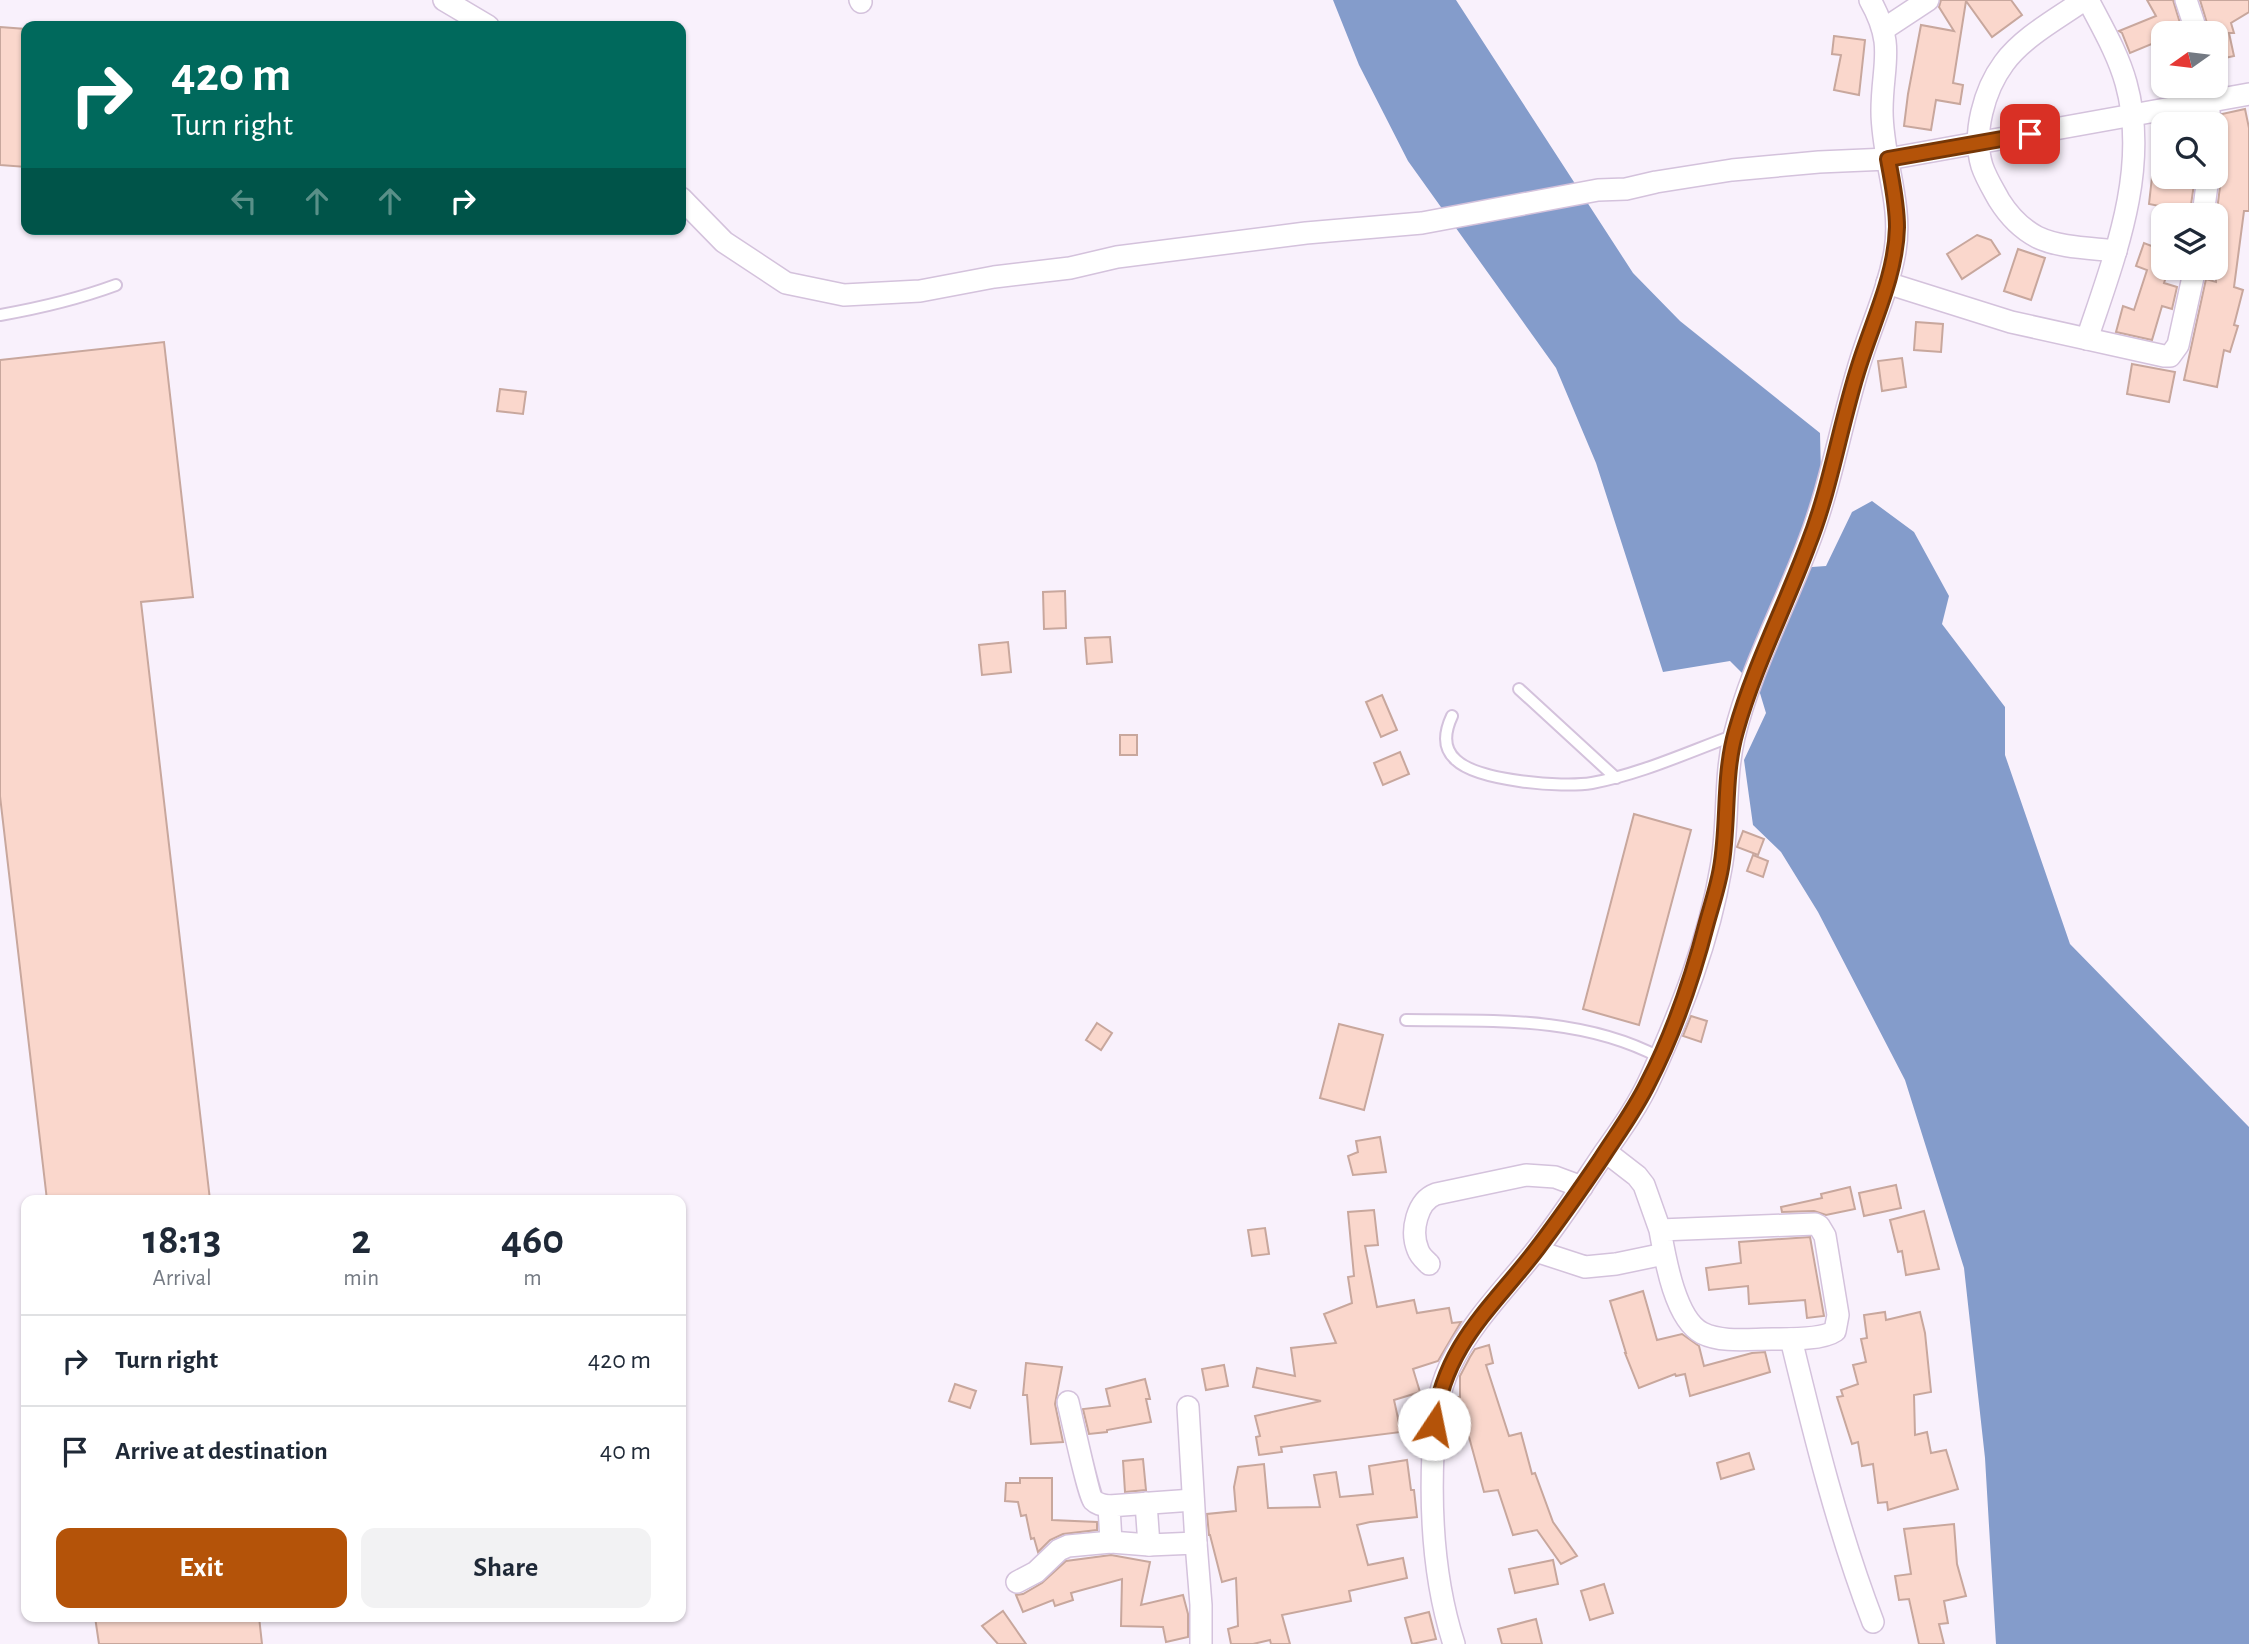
<!DOCTYPE html>
<html lang="en">
<head>
<meta charset="utf-8">
<style>
	:root { --surface:#fff; --page:#f2f2f3; --text:#1f2937; --muted:#747a83; --line:#e0e1e3; --accent:#b45309 }
	body { margin:0; font-family:"Alegreya Sans",sans-serif; background:var(--page); color:var(--text); height:100vh; display:flex; flex-direction:column; font-size:26px; white-space:nowrap }
	* { box-sizing:border-box; margin:0 }
	p { font-size:23px; color:var(--muted) }
	.icon { flex:none; width:38px; height:38px; fill:none; stroke:currentColor; stroke-width:2; stroke-linecap:round; stroke-linejoin:round }
	.map { position:relative; flex:1; overflow:hidden }
	.side { position:absolute; left:21px; top:1195px; width:665px; height:427px; display:flex; flex-direction:column; background:var(--surface); border-radius:14px; box-shadow:0 2px 5px #0004 }
	.side>* { flex:none }
	.hud { position:absolute; left:21px; top:21px; width:665px; height:214px; border-radius:14px; box-shadow:0 2px 5px #0004; background:#00695c; color:#fff; overflow:hidden }
	.needle { width:46px; rotate:256deg }
	.buttons { position:absolute; left:2151px; top:21px; display:grid; gap:14px }
	.buttons a { display:grid; place-items:center; width:77px; height:77px; border-radius:14px; background:var(--surface); box-shadow:0 2px 5px #0004; font-size:35px }
	.pin { position:absolute; display:grid; place-items:center; width:60px; height:60px; color:#fff; margin:-30px; border-radius:14px; box-shadow:0 4px 10px #0006 }
	.me { position:absolute; width:77px; margin:-38px; rotate:11deg; stroke-linejoin:round; filter:drop-shadow(0 0 5px #0008) }
	.turn { display:flex; align-items:center; gap:24px; height:147px; padding:0 35px; font-size:32px }
	.turn .icon { width:91px; height:91px; stroke-width:2.5 }
	.turn b { display:block; font-size:49px; line-height:60px }
	.lanes { display:flex; align-items:center; height:66px; padding:0 35px; background:#0003; justify-content:center; gap:35px; direction:ltr }
	.lanes .off { opacity:.35 }
	.eta { display:flex; justify-content:space-evenly; align-items:center; height:119px; text-align:center }
	.eta b { font-size:42px; font-weight:600; line-height:49px }
	.primary-button { display:flex; gap:14px; margin-top:auto; padding:14px 35px }
	.primary-button a { flex:1; height:80px; border-radius:14px; background:var(--accent); color:#fff; font-size:28px; font-weight:600; line-height:80px; text-align:center }
	.primary-button a+a { background:var(--page); color:var(--text) }
	ul { padding:0; list-style:none }
	li { display:flex; align-items:center; gap:21px; height:91px; padding:0 35px; border-top:2px solid var(--line) }
	li div { flex:1 }
	li b { display:block; font-size:26px }
	li em { font-style:normal }
	.map>svg:first-child { display:block }
	.water { fill:#849ccb }
	.building { fill:#fad7cc; stroke:#c8a79d; stroke-width:2 }
	.lines { fill:none; stroke-linecap:round; stroke-linejoin:round }
	.service-casing { stroke:#d4c2dc; stroke-width:14 }
	.minor-casing { stroke:#d4c2dc; stroke-width:24 }
	.service { stroke:#fff; stroke-width:10 }
	.minor { stroke:#fff; stroke-width:21 }
	.route-casing { stroke:#753606; stroke-width:18 }
	.route { stroke:#b45309; stroke-width:12 }
</style>
</head>
<body>
<div class="map">
<svg width="2249" height="1644" viewBox="0 0 2249 1644">
	<rect width="100%" height="100%" fill="#f9f1fc"/>
	<polygon class="water" points="1333,0 1456,0 1633,273 1680,321 1820,433 1821,476 1798,555 1812,567 1826,566 1852,512 1872,501 1914,532 1949,596 1942,624 2005,707 2005,755 2070,944 2249,1127 2249,1644 1996,1644 1985,1458 1964,1268 1905,1080 1818,912 1781,852 1753,825 1744,760 1766,713 1759,690 1730,661 1663,672 1596,463 1556,368 1408,161 1359,65"/>
	<g class="building">
		<polygon points="1941,0 2011,0 2022,15 1992,37 1966,1 1953,83 1963,85 1960,104 1936,100 1931,130 1904,126 1908,94 1921,25 1954,31 1939,7"/>
		<polygon points="2147,0 2173,0 2183,33 2156,33 2159,41 2130,53 2122,33 2119,31 2156,16"/>
		<polygon points="2200,0 2249,0 2249,12 2231,23 2234,33 2229,33 2234,56 2216,60 2216,33 2210,33"/>
		<polygon points="0,27 26,29 26,167 0,165"/>
		<polygon points="1834,36 1865,40 1859,95 1834,90 1841,55 1832,54"/>
		<polygon points="2245,109 2249,128 2249,211 2244,211 2234,287 2243,290 2234,325 2238,326 2230,352 2224,350 2217,387 2184,380 2206,279 2216,282 2216,218 2221,179 2218,156 2224,156 2219,133 2223,124 2222,114"/>
		<polygon points="2152,177 2195,177 2190,212 2149,204"/>
		<polygon points="2159,231 2163,232 2163,268 2169,268 2164,283 2177,287 2172,309 2162,306 2152,340 2116,332 2123,306 2134,310 2147,270 2136,266 2144,243 2154,247"/>
		<polygon points="1977,235 1991,240 2000,254 1962,279 1947,254"/>
		<polygon points="2018,249 2045,258 2031,300 2004,291"/>
		<polygon points="1916,322 1943,324 1941,352 1914,350"/>
		<polygon points="164,342 193,597 141,602 210,1200 47,1200 0,796 0,360"/>
		<polygon points="1902,358 1906,387 1882,391 1878,361"/>
		<polygon points="2132,364 2175,372 2169,402 2127,394"/>
		<polygon points="500,389 526,392 523,414 497,411"/>
		<polygon points="1065,591 1066,628 1044,629 1043,592"/>
		<polygon points="1110,637 1112,662 1087,664 1085,638"/>
		<polygon points="1008,642 1011,672 982,675 979,645"/>
		<polygon points="1382,695 1397,730 1381,737 1366,702"/>
		<rect x="1120" y="735" width="17" height="20"/>
		<polygon points="1400,752 1409,774 1383,785 1374,763"/>
		<polygon points="1634,814 1691,830 1639,1025 1583,1009"/>
		<polygon points="1743,831 1764,839 1758,855 1737,847"/>
		<polygon points="1753,855 1768,861 1763,877 1747,871"/>
		<polygon points="1691,1016 1707,1021 1701,1042 1683,1036"/>
		<polygon points="1097,1023 1112,1033 1101,1050 1086,1040"/>
		<polygon points="1339,1024 1383,1035 1364,1110 1320,1098"/>
		<polygon points="1380,1137 1386,1172 1353,1175 1348,1156 1358,1152 1356,1141"/>
		<polygon points="1896,1185 1901,1208 1864,1216 1859,1193"/>
		<polygon points="1850,1187 1855,1209 1826,1215 1814,1211 1782,1212 1781,1207 1822,1198 1821,1194"/>
		<polygon points="1374,1210 1378,1245 1365,1246 1377,1307 1414,1300 1417,1313 1449,1308 1452,1323 1461,1322 1438,1361 1413,1369 1420,1392 1394,1400 1401,1432 1281,1447 1282,1452 1259,1455 1256,1437 1260,1436 1255,1416 1321,1401 1253,1387 1257,1368 1295,1376 1291,1348 1336,1343 1324,1314 1352,1303 1348,1277 1354,1276 1348,1212"/>
		<polygon points="1924,1211 1939,1269 1906,1275 1902,1251 1898,1252 1890,1220"/>
		<polygon points="1265,1228 1269,1254 1252,1256 1248,1230"/>
		<polygon points="1810,1237 1824,1316 1807,1318 1805,1300 1749,1304 1748,1286 1709,1290 1706,1268 1741,1263 1739,1242"/>
		<polygon points="1643,1291 1657,1340 1682,1334 1699,1346 1704,1366 1752,1353 1765,1352 1770,1372 1690,1396 1685,1374 1676,1376 1675,1374 1639,1388 1625,1353 1626,1353 1610,1301"/>
		<polygon points="1885,1312 1886,1320 1920,1312 1925,1333 1931,1392 1914,1395 1915,1435 1927,1432 1931,1453 1946,1450 1958,1489 1888,1510 1887,1502 1878,1503 1873,1464 1862,1466 1858,1442 1852,1444 1837,1397 1843,1396 1841,1390 1858,1384 1853,1365 1866,1362 1861,1339 1867,1338 1864,1315"/>
		<polygon points="1489,1345 1493,1363 1486,1365 1509,1436 1521,1433 1532,1474 1535,1473 1553,1522 1577,1556 1561,1564 1537,1530 1513,1535 1498,1490 1484,1492 1469,1437 1464,1438 1461,1415 1451,1416 1453,1397 1460,1397 1460,1376 1470,1357 1475,1349"/>
		<polygon points="1026,1363 1062,1367 1055,1404 1063,1442 1031,1444 1027,1395 1023,1395"/>
		<polygon points="1224,1365 1228,1386 1206,1390 1202,1369"/>
		<polygon points="1145,1379 1150,1399 1146,1399 1151,1422 1107,1430 1107,1432 1089,1434 1083,1409 1110,1406 1106,1389"/>
		<polygon points="955,1384 976,1391 970,1408 949,1401"/>
		<polygon points="1749,1453 1754,1469 1721,1479 1717,1463"/>
		<polygon points="1143,1459 1146,1490 1125,1492 1123,1461"/>
		<polygon points="1407,1460 1411,1490 1414,1490 1417,1517 1370,1522 1357,1525 1368,1565 1403,1558 1407,1578 1349,1591 1351,1601 1282,1615 1290,1644 1271,1644 1270,1640 1253,1644 1231,1644 1228,1629 1238,1626 1236,1578 1222,1582 1210,1535 1209,1535 1207,1514 1236,1511 1234,1487 1238,1467 1264,1464 1268,1508 1320,1507 1314,1475 1336,1472 1340,1497 1373,1494 1369,1466"/>
		<polygon points="1020,1478 1052,1478 1052,1520 1097,1522 1097,1530 1063,1534 1050,1540 1038,1552 1034,1538 1031,1539 1026,1515 1021,1516 1018,1502 1005,1501 1006,1483 1020,1483"/>
		<polygon points="1954,1524 1957,1564 1966,1596 1944,1601 1948,1623 1939,1624 1944,1644 1919,1644 1909,1599 1899,1600 1895,1576 1911,1574 1904,1529"/>
		<polygon points="1111,1555 1150,1562 1141,1605 1183,1595 1188,1614 1188,1637 1166,1642 1163,1627 1121,1626 1122,1579 1071,1593 1073,1600 1055,1606 1053,1600 1023,1612 1016,1595 1023,1594 1042,1583 1066,1561"/>
		<polygon points="1553,1560 1558,1584 1515,1593 1509,1569"/>
		<polygon points="1604,1584 1613,1613 1590,1620 1581,1591"/>
		<polygon points="1003,1611 1026,1644 998,1644 982,1626"/>
		<polygon points="1429,1612 1436,1639 1412,1644 1405,1618"/>
		<polygon points="95,1617 259,1617 262,1644 99,1644"/>
		<polygon points="1536,1619 1542,1644 1502,1644 1498,1629"/>
	</g>
	<g class="lines">
		<defs>
			<g id="service">
				<path d="M0,315C40,308 78,299 116,285"/>
				<polyline points="1519,689 1616,778"/>
				<path d="M1452,716C1445,731 1442,748 1456,760C1478,781 1562,788 1592,783C1641,774 1688,752 1735,735"/>
				<path d="M1406,1020C1492,1021 1581,1016 1659,1057"/>
			</g>
			<g id="minor">
				<polyline points="444,0 488,26"/>
				<polyline points="860,0 861,2"/>
				<path d="M2084,0C2057,19 2023,37 2004,63C1984,90 1972,134 1982,166C1986,178 1993,189 1999,200C2009,216 2020,228 2037,237C2060,248 2091,248 2116,251"/>
				<polyline points="2186,0 2197,33"/>
				<polyline points="1884,29 1928,0"/>
				<polyline points="2207,86 2210,124"/>
				<polyline points="681,198 724,242 786,283 844,295 920,291 994,277 1070,268 1117,257 1306,233 1422,223 1598,190 1626,189 1656,182 1732,170 1819,162 1888,159 2249,94"/>
				<polyline points="2203,215 2208,177"/>
				<polyline points="1887,283 2011,322 2164,356 2170,356 2178,345 2195,268"/>
				<path d="M2087,339C2114,258 2150,169 2126,83C2118,54 2102,27 2088,0"/>
				<path d="M1606,1152L1637,1176L1644,1185L1660,1230L1815,1224L1819,1226L1825,1236L1838,1315L1835,1331C1822,1340 1788,1339 1772,1339C1750,1339 1722,1343 1702,1333C1675,1319 1665,1258 1660,1230"/>
				<polyline points="1536,1251 1585,1267 1616,1264 1664,1254"/>
				<path d="M1429,1264C1425,1260 1420,1256 1418,1250C1410,1231 1417,1201 1436,1194L1526,1175L1555,1177L1582,1187"/>
				<path d="M1791,1339C1814,1434 1838,1531 1873,1622"/>
				<path d="M1068,1402C1071,1415 1089,1496 1093,1500C1098,1505 1103,1505 1109,1506"/>
				<polyline points="1188,1407 1196,1543"/>
				<polyline points="1146,1503 1149,1545"/>
				<polyline points="1111,1542 1109,1506 1193,1500"/>
				<polyline points="1017,1582 1036,1572 1059,1550 1068,1546 1111,1542 1149,1545 1196,1543 1201,1605 1201,1644"/>
				<path d="M1454,1644C1434,1582 1430,1517 1433,1452C1434,1422 1437,1394 1450,1366C1471,1323 1504,1290 1534,1253C1560,1221 1582,1186 1605,1152C1622,1128 1639,1104 1651,1077C1681,1011 1709,940 1721,868C1729,825 1724,780 1734,737C1750,671 1783,610 1807,547C1830,489 1840,428 1858,369C1869,330 1888,292 1895,251C1903,203 1882,159 1882,111C1882,64 1896,46 1870,0"/>
			</g>
		</defs>
		<use href="#service" class="service-casing"/>
		<use href="#minor" class="minor-casing"/>
		<use href="#service" class="service"/>
		<use href="#minor" class="minor"/>
	</g>
	<g class="lines">
		<defs>
			<path id="route" d="M1434,1424C1445,1344 1491,1309 1537,1249C1559,1220 1580,1190 1601,1159C1617,1134 1635,1110 1648,1083C1674,1033 1693,976 1707,922C1712,904 1718,886 1721,868C1729,823 1723,776 1736,731C1754,667 1785,607 1808,545C1831,487 1840,425 1859,366C1873,321 1896,275 1897,227C1897,204 1892,182 1888,159L2030,134"/>
		</defs>
		<use href="#route" class="route-casing"/>
		<use href="#route" class="route"/>
	</g>
</svg>
<div class="buttons">
<a><svg class="needle" viewBox="-14 -14 28 28"><path d="M0-13l5 13h-10z" fill="#e53935"/><path d="M0 13l5-13h-10z" fill="#747a83"/></svg></a>
<a><svg class="icon" aria-label="search" viewBox="0 0 24 24"><circle cx="10" cy="10" r="6"/><path d="M15 15l6 6"/></svg></a>
<a><svg class="icon" aria-label="layers" viewBox="0 0 24 24"><path d="M12 4l9 5-9 5-9-5zM3 14l9 5 9-5"/></svg></a>
</div>
<div class="pin" style="left:2030px;top:134px;background:#d93025"><svg class="icon" aria-label="arrive" viewBox="0 0 24 24"><path d="M6 21V4h12l-3 4 3 4H6"/></svg></div>
<svg class="me" style="left:1434px;top:1424px" viewBox="-20 -20 40 40"><circle r="19" fill="#fff"/><path d="M0-13L10 11 0 6-10 11z" fill="#b45309"/></svg>
<div class="hud">
<div class="turn"><svg class="icon" aria-label="right" viewBox="0 0 24 24"><path d="M7 20v-9h11M14 6l5 5-5 5"/></svg><div><b>420 m</b>Turn right</div></div>
<div class="lanes"><svg class="icon off" aria-label="left" viewBox="0 0 24 24"><path d="M17 20v-9H6M10 6l-5 5 5 5"/></svg><svg class="icon off" aria-label="ahead" viewBox="0 0 24 24"><path d="M12 20V5M6 11l6-6 6 6"/></svg><svg class="icon off" aria-label="ahead" viewBox="0 0 24 24"><path d="M12 20V5M6 11l6-6 6 6"/></svg><svg class="icon" aria-label="right" viewBox="0 0 24 24"><path d="M7 20v-9h11M14 6l5 5-5 5"/></svg></div>
</div>
<section class="side">
<div class="eta">
<div><b>18:13</b><p>Arrival</p></div>
<div><b>2</b><p>min</p></div>
<div><b>460</b><p>m</p></div>
</div>
<ul>
<li><svg class="icon" aria-label="right" viewBox="0 0 24 24"><path d="M7 20v-9h11M14 6l5 5-5 5"/></svg><div><b>Turn right</b></div><em>420 m</em></li>
<li><svg class="icon" aria-label="arrive" viewBox="0 0 24 24"><path d="M6 21V4h12l-3 4 3 4H6"/></svg><div><b>Arrive at destination</b></div><em>40 m</em></li>
</ul>
<div class="primary-button"><a>Exit</a><a>Share</a></div>
</section>
</div>
</body>
</html>
